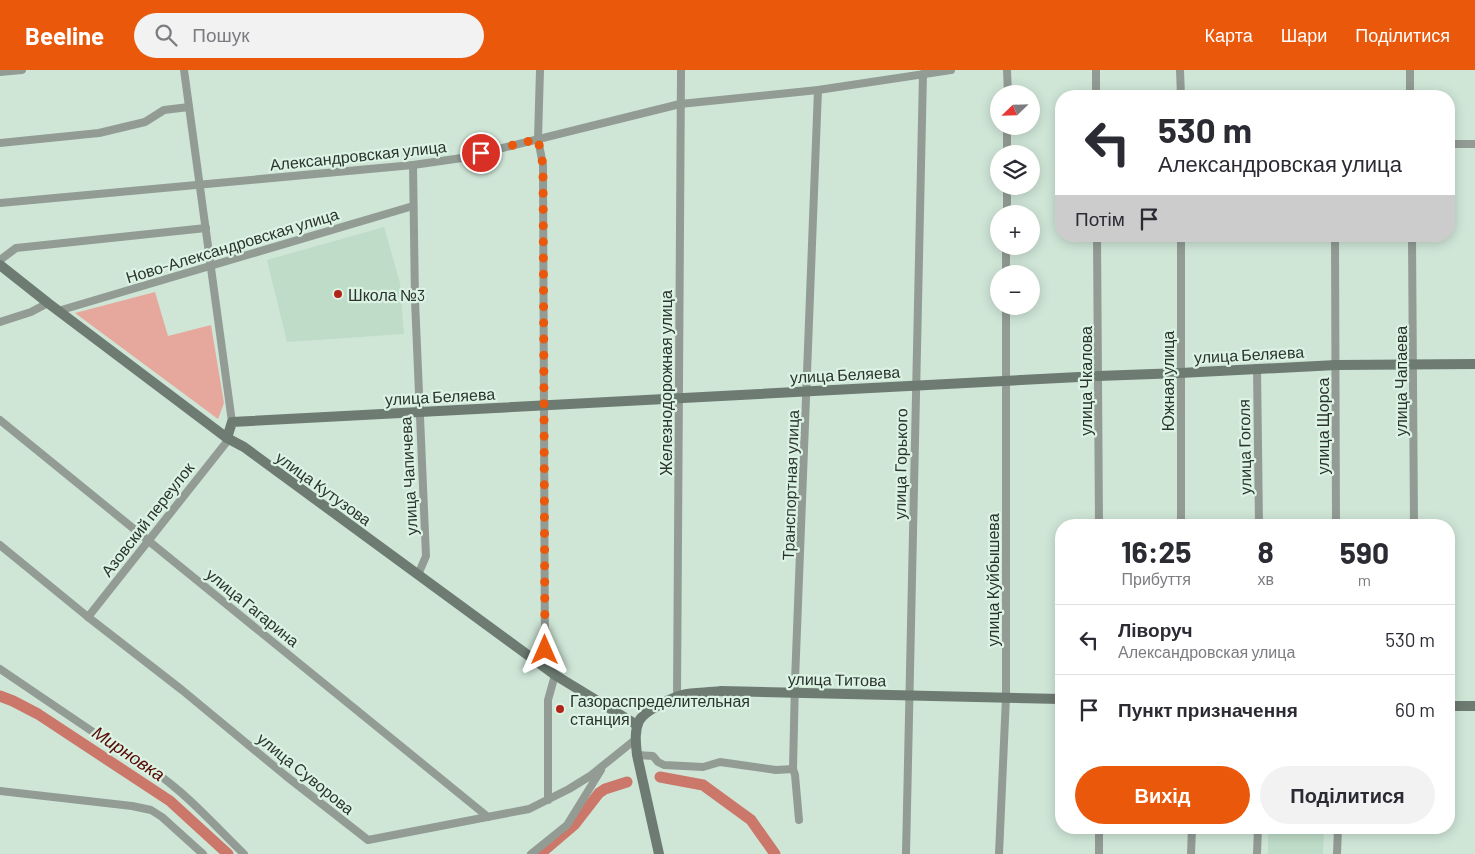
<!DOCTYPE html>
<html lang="uk">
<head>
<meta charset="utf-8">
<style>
	:root { --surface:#fff; --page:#f2f2f3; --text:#2b2b33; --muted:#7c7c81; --line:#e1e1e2; --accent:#ea580c }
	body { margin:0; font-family:Barlow,sans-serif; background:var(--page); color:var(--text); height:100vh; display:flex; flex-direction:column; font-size:19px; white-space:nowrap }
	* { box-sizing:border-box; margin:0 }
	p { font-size:16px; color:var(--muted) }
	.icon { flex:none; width:28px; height:28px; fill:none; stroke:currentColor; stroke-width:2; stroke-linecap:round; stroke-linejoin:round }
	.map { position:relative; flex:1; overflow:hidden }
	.details { position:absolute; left:1055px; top:449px; width:400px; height:315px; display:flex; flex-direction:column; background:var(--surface); border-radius:20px; box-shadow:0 2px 12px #0003 }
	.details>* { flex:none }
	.hud { position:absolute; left:1055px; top:20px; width:400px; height:152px; border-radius:20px; box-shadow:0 2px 12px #0003; background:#fff; color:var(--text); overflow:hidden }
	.needle { width:32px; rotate:247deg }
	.buttons { position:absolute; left:990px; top:15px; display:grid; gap:10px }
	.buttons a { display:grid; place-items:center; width:50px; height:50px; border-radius:50%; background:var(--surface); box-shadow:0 2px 12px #0003; font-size:25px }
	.pin { position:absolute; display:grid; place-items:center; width:42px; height:42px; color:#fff; margin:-21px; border:2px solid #fff; border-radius:50%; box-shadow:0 1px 5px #0007 }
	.me { position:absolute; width:55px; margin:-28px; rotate:0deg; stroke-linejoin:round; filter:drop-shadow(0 0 4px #0008) }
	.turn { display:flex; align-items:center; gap:18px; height:105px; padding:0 20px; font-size:22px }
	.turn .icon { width:65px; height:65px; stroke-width:2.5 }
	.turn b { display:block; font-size:35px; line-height:42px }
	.then { display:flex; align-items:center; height:48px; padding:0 20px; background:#0003; gap:10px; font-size:19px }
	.eta { display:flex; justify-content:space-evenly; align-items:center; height:85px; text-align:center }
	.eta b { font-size:30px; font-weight:700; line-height:35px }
	.button { display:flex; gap:10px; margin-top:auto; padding:10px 20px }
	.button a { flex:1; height:58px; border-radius:30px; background:var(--accent); color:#fff; font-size:20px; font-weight:700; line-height:58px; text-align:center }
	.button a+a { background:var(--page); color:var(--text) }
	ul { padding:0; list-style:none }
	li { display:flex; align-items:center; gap:15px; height:70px; padding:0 20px; border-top:1px solid var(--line) }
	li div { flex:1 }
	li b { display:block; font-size:19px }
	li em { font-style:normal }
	header { display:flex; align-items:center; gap:30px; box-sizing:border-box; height:70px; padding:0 25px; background:var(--accent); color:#fff }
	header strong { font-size:24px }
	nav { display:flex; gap:28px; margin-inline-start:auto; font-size:18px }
	.search { width:350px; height:45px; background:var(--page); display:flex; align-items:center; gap:12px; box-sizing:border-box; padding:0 18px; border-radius:28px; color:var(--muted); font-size:19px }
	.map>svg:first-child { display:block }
	.built { fill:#bedcc8 }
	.green { fill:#e6a89d }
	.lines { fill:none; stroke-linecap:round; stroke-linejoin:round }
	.river { stroke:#cb786b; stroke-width:11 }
	.street { stroke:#929c95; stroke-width:8 }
	.secondary { stroke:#6d7b72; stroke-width:10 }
	.route { stroke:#ea580c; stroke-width:9; stroke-dasharray:0 16.2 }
	.poi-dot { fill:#b22418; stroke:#dcf3e4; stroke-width:2 }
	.labels { text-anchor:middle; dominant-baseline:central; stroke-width:4.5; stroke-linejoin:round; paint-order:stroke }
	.street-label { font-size:16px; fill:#2b342e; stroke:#dcf3e4 }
	.poi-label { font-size:16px; fill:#2b342e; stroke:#dcf3e4; text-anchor:start }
	.water-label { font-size:18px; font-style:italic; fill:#570a05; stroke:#dcf3e4 }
</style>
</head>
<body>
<header>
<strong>Beeline</strong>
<div class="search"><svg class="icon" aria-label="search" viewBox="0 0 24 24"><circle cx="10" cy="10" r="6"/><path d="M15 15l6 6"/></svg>Пошук</div>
<nav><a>Карта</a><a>Шари</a><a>Поділитися</a></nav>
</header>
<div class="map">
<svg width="1475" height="784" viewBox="0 0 1475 784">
	<rect width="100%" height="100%" fill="#cfe6d7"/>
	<g class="built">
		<polygon points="384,157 400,213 404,264 287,272 267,190"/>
		<polygon points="1268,758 1324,758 1323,784 1268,784"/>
	</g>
	<polygon class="green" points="155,222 168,266 211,255 224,333 218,349 75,243"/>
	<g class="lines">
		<g class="river">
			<polyline points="0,626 13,631 38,644 170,731 228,784"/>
			<polyline points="660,707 703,715 751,750 775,784"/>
			<polyline points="540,784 575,754 599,723 605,719 627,712"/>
		</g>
		<g class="street">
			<polyline points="184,0 232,352"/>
			<polyline points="540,0 538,69 543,95 545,598"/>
			<polyline points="1007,0 1008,24"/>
			<polyline points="1096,0 1096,26"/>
			<polyline points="1180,0 1181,26"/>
			<polyline points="1410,0 1410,26"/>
			<polyline points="0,2 22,0"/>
			<polyline points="0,73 99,63 145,52 164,40 189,37"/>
			<polyline points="1449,74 1475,74"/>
			<polyline points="1007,84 1007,56"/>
			<polyline points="413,95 415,230 426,486 418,505"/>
			<polyline points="0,133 413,95 462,88 680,34 818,20 951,0"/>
			<polyline points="1007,144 1007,116"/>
			<polyline points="1097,166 1099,455"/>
			<polyline points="1335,166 1336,455"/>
			<polyline points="1412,166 1414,455"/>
			<polyline points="0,190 16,178 206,158"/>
			<polyline points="1006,204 1006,176"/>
			<polyline points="58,241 413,136"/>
			<polyline points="0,252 31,242 48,233"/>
			<polyline points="1257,298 1259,455"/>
			<polyline points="0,350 488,747"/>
			<polyline points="1181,455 1181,166"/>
			<polyline points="0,475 88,547 182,620 286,706 368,770 529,739 569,719 590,706 636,669"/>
			<polyline points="88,547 229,369"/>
			<path d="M0,599L133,689C176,711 209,750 244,784"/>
			<polyline points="677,627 681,0"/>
			<polyline points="637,685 653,686 658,692 664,695 703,697 720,692 776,700 793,699"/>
			<polyline points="0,721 132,736 151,740 162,747 203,784"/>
			<polyline points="548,730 548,630 555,605"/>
			<polyline points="799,750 795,705 793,699 795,611 818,20"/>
			<polyline points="531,784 567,755 601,700"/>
			<polyline points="906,784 923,4"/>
			<polyline points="999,784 1006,627 1006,236"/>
			<polyline points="1099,784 1099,758"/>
			<polyline points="1191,784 1192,758"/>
			<polyline points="1257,784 1258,758"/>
			<polyline points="1337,784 1338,758"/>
		</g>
		<g class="secondary">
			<polyline points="0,195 48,233 227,368 244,377 555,605 637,655"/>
			<polyline points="227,368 232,352 1098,306 1180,303 1336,295 1475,294"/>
			<polyline points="1449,636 1475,636"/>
			<path d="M659,784L637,685C636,674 634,662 639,651C644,641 671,628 682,625C694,622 708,623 721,621L1061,629"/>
		</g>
	</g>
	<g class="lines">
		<polyline class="route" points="481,83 538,69 543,95 545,580"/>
	</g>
	<g class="poi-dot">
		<circle cx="338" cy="224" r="5"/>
		<circle cx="560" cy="639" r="5"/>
	</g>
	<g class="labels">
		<g class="street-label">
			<text transform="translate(358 85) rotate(-6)">Александровская улица</text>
			<text transform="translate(232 175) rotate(-17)">Ново-Александровская улица</text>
			<text transform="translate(1249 284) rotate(-3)">улица Беляева</text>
			<text transform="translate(845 304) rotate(-3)">улица Беляева</text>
			<text transform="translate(1085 311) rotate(-90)">улица Чкалова</text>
			<text transform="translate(1167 311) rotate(-90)">Южная улица</text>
			<text transform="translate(1400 311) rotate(-90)">улица Чапаева</text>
			<text transform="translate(665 313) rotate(-90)">Железнодорожная улица</text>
			<text transform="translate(440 326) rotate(-3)">улица Беляева</text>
			<text transform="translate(1322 356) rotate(-90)">улица Щорса</text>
			<text transform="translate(1244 377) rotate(-91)">улица Гоголя</text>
			<text transform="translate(900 394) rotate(-89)">улица Горького</text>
			<text transform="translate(408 406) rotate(-93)">улица Чапичева</text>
			<text transform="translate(790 415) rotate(-88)">Транспортная улица</text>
			<text transform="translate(324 418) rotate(36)">улица Кутузова</text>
			<text transform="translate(147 449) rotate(-52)">Азовский переулок</text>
			<text transform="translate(992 510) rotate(-90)">улица Куйбышева</text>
			<text transform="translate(253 537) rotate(39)">улица Гагарина</text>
			<text transform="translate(837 609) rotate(1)">улица Титова</text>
			<text transform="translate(306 703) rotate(39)">улица Суворова</text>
		</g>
		<g class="poi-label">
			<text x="348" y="224">Школа №3</text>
			<text x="570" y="630">Газораспределительная<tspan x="570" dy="18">станция</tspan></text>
		</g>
		<g class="water-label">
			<text transform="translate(129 683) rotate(34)">Мирновка</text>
		</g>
	</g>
</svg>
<div class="buttons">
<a><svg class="needle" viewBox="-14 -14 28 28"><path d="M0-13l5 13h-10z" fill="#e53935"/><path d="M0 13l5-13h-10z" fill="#7c7c81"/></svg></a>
<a><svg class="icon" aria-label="layers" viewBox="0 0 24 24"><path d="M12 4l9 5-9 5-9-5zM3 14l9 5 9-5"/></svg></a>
<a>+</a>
<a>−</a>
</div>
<div class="pin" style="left:481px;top:83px;background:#d93025"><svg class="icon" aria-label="arrive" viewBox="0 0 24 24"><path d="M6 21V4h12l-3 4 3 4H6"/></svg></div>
<svg class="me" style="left:545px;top:580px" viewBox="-20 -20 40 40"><path d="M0-17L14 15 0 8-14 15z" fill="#ea580c" stroke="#fff" stroke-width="4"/></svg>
<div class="hud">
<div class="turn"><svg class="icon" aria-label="left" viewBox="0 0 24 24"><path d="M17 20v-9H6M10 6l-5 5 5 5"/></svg><div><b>530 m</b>Александровская улица</div></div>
<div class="then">Потім<svg class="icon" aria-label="arrive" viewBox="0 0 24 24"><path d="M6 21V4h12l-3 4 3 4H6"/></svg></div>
</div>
<section class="details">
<div class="eta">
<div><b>16:25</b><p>Прибуття</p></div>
<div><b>8</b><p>хв</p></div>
<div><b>590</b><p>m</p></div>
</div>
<ul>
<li><svg class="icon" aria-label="left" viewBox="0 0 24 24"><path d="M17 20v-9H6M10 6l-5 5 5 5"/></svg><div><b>Ліворуч</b><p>Александровская улица</p></div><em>530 m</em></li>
<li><svg class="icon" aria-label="arrive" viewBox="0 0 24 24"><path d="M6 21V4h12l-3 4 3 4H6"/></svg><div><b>Пункт призначення</b></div><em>60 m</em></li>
</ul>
<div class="button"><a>Вихід</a><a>Поділитися</a></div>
</section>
</div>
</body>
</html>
